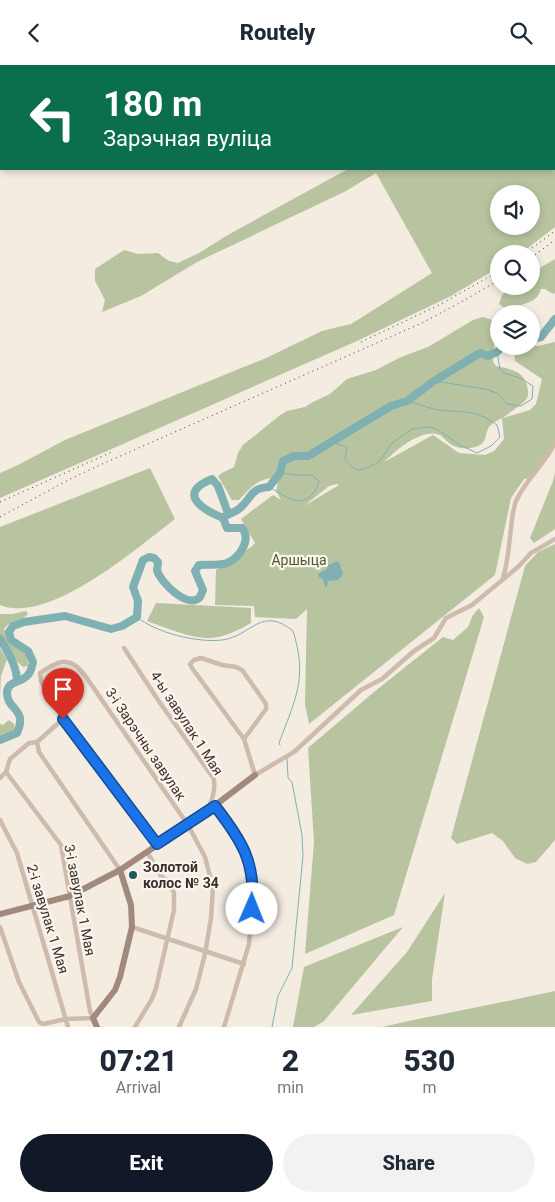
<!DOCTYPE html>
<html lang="en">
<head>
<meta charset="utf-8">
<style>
	:root { --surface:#fff; --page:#f2f2f3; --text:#1f2937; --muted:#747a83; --accent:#111827 }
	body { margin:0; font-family:Roboto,sans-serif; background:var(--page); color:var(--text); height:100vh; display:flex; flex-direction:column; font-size:19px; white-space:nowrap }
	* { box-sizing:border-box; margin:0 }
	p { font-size:16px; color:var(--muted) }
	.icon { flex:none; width:28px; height:28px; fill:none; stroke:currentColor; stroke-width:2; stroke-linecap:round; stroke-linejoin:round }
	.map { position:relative; height:962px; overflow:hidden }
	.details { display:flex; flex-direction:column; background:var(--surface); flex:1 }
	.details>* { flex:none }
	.banner { position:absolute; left:0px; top:0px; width:555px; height:105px; box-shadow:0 2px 8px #0003; background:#0b6e4f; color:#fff; overflow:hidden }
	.tools { position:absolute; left:490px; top:120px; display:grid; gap:10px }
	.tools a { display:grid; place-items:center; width:50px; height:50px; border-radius:50%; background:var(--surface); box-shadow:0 2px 8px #0003; font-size:25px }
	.pin { position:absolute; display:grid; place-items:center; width:42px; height:42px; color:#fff; margin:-51px -21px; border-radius:50% 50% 50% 0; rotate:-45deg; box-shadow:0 0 5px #0007 }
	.pin .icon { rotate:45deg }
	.me { position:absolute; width:55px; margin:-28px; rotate:1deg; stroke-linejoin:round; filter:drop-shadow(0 0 4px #0008) }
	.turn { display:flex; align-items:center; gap:18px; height:105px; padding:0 20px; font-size:22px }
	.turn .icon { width:65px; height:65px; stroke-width:2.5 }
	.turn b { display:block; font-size:35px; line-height:42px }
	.eta { display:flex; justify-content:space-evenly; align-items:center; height:85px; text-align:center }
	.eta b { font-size:30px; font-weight:800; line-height:35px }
	.button { display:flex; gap:10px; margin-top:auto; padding:10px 20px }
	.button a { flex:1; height:58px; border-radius:30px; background:var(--accent); color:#fff; font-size:20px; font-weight:800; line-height:58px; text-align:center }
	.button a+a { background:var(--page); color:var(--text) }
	header { display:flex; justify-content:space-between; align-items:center; height:65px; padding:0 20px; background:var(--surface); font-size:22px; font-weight:800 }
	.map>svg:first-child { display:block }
	.green { fill:#b8c4a0; fill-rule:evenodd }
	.water { fill:#7fb0b2 }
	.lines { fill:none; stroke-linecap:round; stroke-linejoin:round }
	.stream { stroke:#7fb0b2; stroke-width:1 }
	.river { stroke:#7fb0b2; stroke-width:8 }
	.street { stroke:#cdbbac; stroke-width:4.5 }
	.secondary { stroke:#a18a7d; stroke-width:6 }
	.rail { stroke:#3b302b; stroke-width:1; stroke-dasharray:1 4; stroke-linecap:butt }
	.route-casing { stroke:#114b97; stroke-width:12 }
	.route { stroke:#1a73e8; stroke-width:9 }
	.poi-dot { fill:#1f5a5e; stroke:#fbf5ee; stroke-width:2 }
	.labels { text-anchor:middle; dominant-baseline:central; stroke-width:4.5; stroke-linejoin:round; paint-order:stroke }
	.park-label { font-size:14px; fill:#4a5a2e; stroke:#fbf5ee }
	.street-label { font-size:14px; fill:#3b302b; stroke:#fbf5ee }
	.poi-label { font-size:14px; font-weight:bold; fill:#3b302b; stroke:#fbf5ee; text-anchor:start }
</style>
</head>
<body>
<header><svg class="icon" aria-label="back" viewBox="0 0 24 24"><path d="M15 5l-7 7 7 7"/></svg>Routely<svg class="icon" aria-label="search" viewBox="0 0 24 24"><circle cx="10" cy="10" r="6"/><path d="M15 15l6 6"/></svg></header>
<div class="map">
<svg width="555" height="962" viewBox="0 0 555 962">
	<rect width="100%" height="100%" fill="#f4ebe1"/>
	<g class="green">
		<path d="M544,0H555V162L520,189H499V202L451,231L357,276L0,433V408L18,400L65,375L266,293L322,266L351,259L432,208L376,108L344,127L197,197L141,231L102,247L105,235L95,216V204L124,185L138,189L158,188L169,196L178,198L199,188L226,171L348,104H554V1H542ZM499,129H531V161H499Z"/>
		<path d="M555,194V228L553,229L545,224H541C540,227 539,229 537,232C531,239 512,243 503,242L499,239L502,230L512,221H531V208Z"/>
		<path d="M483,252L499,257V273L494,279L493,297L496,301C510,304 524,306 527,321C528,325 529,329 527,333C521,342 510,346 503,353L530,345L536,339L542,314L515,296L514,281H538L555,277V382L532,413L524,414L511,433L495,510L309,659L305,639L307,544L296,554L255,552L254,541L215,540L216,505L251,482L255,478L241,454L273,430L281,435L276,426L278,417L275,413C258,413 250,423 239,435H232L218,411L222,408L234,402L238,388L243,380L279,351L287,346L305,342L313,337L330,329L347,314L376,305L401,292L428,282L473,255ZM502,353L504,374L494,386L485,390L459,388L433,370L384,397C395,386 422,362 440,370C443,372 446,376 449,378C456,384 469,385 478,381C487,378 485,368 489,362C492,358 498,355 502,353ZM337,419L339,420L304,441L329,421Z"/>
		<path d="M150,403L175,454C137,483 49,560 0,540V462Z"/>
		<polygon points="555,407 555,464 534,478 530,473 553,416"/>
		<polygon points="555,479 555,775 536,797 527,799 515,793 503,776 492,768 457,779 451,773 525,501 538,487"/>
		<path d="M156,538L251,543V558C239,565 225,572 211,573C192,574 164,562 147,556Z"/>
		<polygon points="479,543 484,552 394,850 305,889 314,777 308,683 374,627 443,572 453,575 468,562 473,550"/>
		<path d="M26,546L28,549C22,557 10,555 4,564C6,568 7,573 10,576C18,584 29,587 28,601L23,602L0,581V549H12Z"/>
		<polygon points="0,583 7,594 1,611 0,632"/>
		<polygon points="9,655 14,659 15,663 11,668 0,671 0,659 3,660"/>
		<polygon points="445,828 432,914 432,936 351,950 407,887"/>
		<polygon points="403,862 324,956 314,962 293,962 304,902"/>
		<path d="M555,926V962H382C439,949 497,939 555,926Z"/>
	</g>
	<polygon class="water" points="337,496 340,499 343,509 338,515 328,516 327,522 325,522 323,514 319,512 318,509 327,504 327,501"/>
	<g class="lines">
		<g class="stream">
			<polyline points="434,316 485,324 497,328 507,339 521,341 532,334 533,321 520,313 504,308 500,304 497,287"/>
			<path d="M332,377L347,382L345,394L352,402L358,405L367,403L379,397L392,378L412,364L431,362L443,368L458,379L477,388L491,381L500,372L497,360C473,342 460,349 434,344C425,342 416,338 407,336"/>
			<path d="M269,422C277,426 285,433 294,435C307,439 317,427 319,416L312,410H297L280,408"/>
			<path d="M137,552C156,568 198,578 222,575C252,571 261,540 293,566C308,613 295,635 279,678L280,680"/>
			<polyline points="272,962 278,931 292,903 303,791 302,770 292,717 288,713 287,694"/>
		</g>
		<g class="river">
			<polyline points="531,274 541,272 555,254"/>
			<path d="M223,453C201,444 177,428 212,414L218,421L228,448"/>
			<path d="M0,574C8,586 17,601 17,616"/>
			<path d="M0,675L17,668C28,644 7,645 7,628C7,616 20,618 27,611C31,608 32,601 33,597L28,586L11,575L9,567L13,561L24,557L65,551L111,564L122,561L137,552L138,536L133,522L143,495L149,492L154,493L158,497C158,498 157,505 157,505C160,517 188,545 200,532C200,532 203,525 203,525L195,506L199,500C207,499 219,501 227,498C239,493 252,475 242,463H227L223,453C228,448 235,448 240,443C252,433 250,423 269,422L280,408L283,396L294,391H308L391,341L407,336L434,316L480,288L488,291L497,287L503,281"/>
		</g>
		<g class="street">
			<path d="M503,513C508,497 509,480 511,463C512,454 513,444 516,436C526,414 545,399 555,378"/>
			<path d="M124,583L158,635L214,714C215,726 213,734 207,745"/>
			<polyline points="244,674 266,644 266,639 264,636 242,605 236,602 222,600 201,593 194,595 190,599 192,603 244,674 255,710 294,687 361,625 382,614 414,586 434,573 446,553 472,540 518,502 531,488 555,474"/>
			<polyline points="37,677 39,687 120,805"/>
			<polyline points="0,713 6,707 10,694 29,678 37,677 63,654"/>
			<polyline points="215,741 230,760 243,782 251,804 253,827 249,879 224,962"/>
			<polyline points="0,755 17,788 68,962"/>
			<path d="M157,779L63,654L41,616L40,608C57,596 69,590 84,609L188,760L205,792L213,823L211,853L205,889L196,924L179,962"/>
			<polyline points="0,862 19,917 39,957 43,959 66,954 93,953 90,946 61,780 6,707"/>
			<polyline points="132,862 244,899"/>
			<polyline points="135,962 152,934 156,923 174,845 174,828 168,816 161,811 147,787"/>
		</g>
		<g class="secondary">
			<polyline points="0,849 70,831 120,805 205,748 255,710"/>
			<polyline points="97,962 93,953 115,925 120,912 132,862 131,840 120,805"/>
		</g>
		<g class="rail">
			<polyline points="54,1 57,0"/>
			<polyline points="65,1 68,0"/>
			<polyline points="0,24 1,23"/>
			<polyline points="524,189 555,166"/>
			<polyline points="531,193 555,175"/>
			<polyline points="361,277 441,239 499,206"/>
			<polyline points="0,437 114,386"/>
			<polyline points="0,452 70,414 100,400 422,258 463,236 499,215"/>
		</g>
	</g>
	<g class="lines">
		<defs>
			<path id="route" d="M63,654L157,779L215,741C243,777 256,798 252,844"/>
		</defs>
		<use href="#route" class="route-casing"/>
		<use href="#route" class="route"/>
	</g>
	<circle class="poi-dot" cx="133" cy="810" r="5"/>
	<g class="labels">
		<g class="park-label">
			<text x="299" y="495">Аршыца</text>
		</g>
		<g class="street-label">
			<text transform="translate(187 658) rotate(57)">4-ы завулак 1 Мая</text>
			<text transform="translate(146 679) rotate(56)">3-і Зарэчны завулак</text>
			<text transform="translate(80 835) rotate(79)">3-і завулак 1 Мая</text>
			<text transform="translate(48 854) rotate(73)">2-і завулак 1 Мая</text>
		</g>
		<g class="poi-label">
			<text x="143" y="802">Золотой<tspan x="143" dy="16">колос № 34</tspan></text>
		</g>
	</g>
</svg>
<div class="tools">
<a><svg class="icon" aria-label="sound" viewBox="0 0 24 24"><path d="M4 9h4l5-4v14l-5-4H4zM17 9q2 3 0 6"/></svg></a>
<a><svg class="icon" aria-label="search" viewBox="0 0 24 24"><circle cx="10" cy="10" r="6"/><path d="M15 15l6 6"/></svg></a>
<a><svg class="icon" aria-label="layers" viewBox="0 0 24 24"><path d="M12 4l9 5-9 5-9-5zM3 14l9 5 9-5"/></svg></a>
</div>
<div class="pin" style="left:63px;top:654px;background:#d93025"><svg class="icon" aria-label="arrive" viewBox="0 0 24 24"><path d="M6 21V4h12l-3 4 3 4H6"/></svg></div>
<svg class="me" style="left:252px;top:844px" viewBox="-20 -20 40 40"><circle r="19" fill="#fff"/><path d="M0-13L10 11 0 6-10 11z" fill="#1a73e8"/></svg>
<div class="banner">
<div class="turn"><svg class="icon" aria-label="left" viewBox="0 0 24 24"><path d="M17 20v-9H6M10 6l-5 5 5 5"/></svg><div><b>180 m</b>Зарэчная вуліца</div></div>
</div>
</div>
<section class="details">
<div class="eta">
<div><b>07:21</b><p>Arrival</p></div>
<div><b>2</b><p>min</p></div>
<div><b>530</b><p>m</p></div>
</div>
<div class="button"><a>Exit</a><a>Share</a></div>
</section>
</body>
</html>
